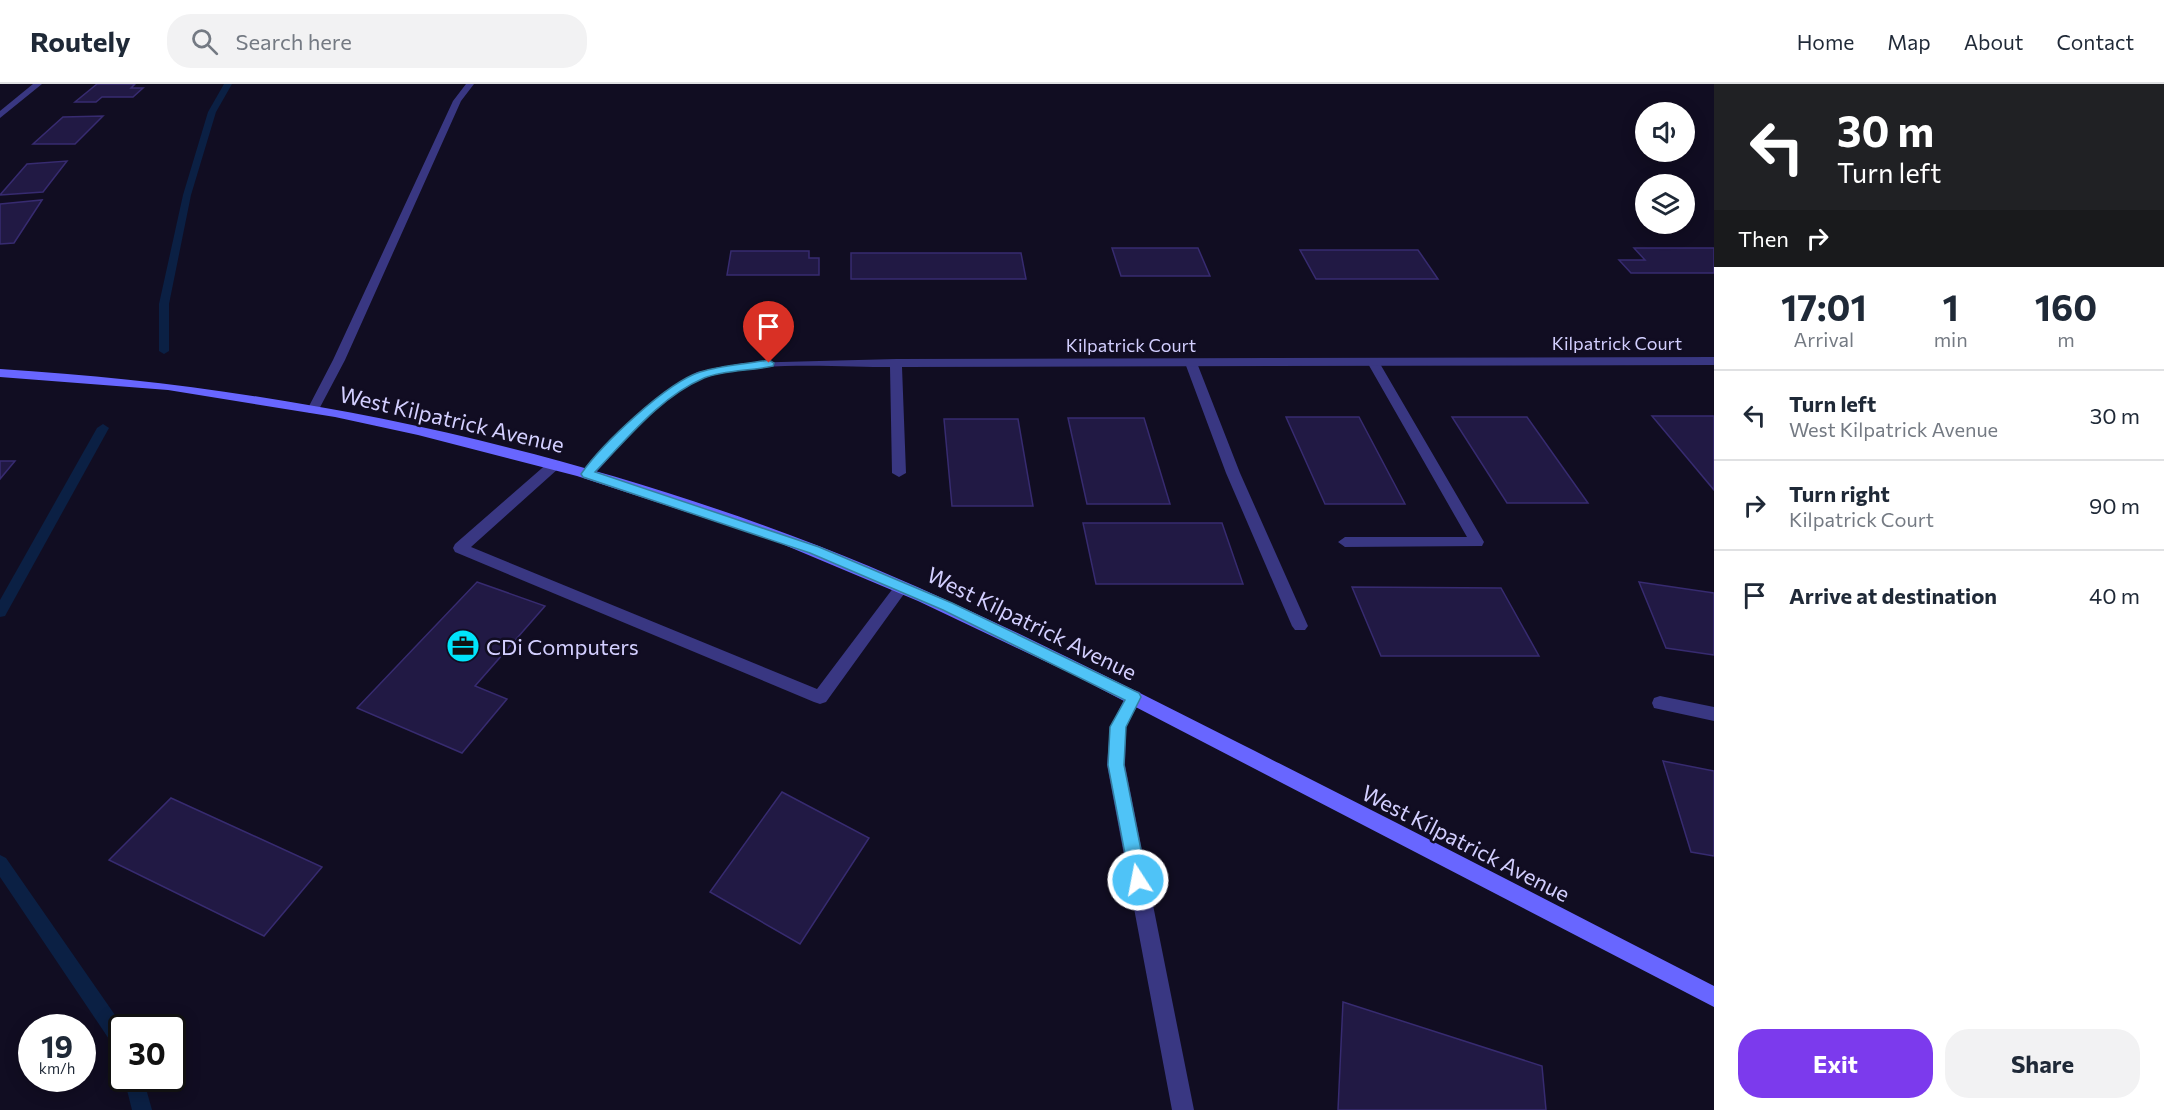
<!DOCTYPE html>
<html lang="en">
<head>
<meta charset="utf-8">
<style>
	:root { --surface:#fff; --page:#f2f2f3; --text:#1f2937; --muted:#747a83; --line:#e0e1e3; --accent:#7c3aed }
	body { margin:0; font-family:Commissioner,sans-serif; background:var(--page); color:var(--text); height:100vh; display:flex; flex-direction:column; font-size:22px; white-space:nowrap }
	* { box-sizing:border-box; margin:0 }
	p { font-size:20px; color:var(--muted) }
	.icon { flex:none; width:33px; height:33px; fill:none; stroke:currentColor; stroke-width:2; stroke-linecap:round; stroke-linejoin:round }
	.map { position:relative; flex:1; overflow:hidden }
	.side { display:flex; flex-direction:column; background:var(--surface); width:450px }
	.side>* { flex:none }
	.hud { background:#202124; color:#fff; overflow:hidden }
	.fabs { position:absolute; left:1635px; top:18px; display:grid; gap:12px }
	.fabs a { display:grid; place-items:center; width:60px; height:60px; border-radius:50%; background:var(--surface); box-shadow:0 3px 15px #0003; font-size:30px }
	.speed { position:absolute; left:18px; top:930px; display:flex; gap:12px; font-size:30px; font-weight:700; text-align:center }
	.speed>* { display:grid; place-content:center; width:78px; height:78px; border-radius:50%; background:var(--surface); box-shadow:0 3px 15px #0003; line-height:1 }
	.speed small { font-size:15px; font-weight:400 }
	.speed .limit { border:3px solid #111; border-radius:9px; background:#fff; color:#111 }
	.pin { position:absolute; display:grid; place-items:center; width:51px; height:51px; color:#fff; margin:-62px -26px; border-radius:50% 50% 50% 0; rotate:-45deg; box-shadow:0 0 6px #0007 }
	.pin .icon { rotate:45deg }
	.me { position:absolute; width:66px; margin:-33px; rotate:349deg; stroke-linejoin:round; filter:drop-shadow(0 0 4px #0008) }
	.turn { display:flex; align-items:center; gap:21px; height:126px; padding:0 24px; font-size:27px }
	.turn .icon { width:78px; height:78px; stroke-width:2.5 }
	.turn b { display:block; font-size:42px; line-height:51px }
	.then { display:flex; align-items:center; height:57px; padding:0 24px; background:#0003; gap:12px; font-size:22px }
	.eta { display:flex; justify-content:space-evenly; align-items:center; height:102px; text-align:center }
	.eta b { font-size:36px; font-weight:700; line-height:42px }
	.cta { display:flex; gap:12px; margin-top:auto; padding:12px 24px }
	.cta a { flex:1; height:69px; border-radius:24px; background:var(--accent); color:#fff; font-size:24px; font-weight:700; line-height:69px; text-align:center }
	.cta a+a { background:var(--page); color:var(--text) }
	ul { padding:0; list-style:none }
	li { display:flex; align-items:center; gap:18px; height:90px; padding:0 24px; border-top:2px solid var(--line) }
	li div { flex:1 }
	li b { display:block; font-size:22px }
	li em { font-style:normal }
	header { display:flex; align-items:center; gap:36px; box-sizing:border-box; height:84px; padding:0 30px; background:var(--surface); border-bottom:2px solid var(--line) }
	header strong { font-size:28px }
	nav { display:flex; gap:33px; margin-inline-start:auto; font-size:21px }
	.search { width:420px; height:54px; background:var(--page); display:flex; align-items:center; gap:15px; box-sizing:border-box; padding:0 21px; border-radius:24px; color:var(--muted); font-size:22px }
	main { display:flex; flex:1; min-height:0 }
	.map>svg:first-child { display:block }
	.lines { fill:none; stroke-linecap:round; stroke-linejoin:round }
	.stream { fill:#0b2044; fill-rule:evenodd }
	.building { fill:#211944; stroke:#372b70; stroke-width:1.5 }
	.lane { fill:#393782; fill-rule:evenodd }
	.street { fill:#393782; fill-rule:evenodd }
	.secondary { fill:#6866ff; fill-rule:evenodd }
	.route { fill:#4fc3f7; stroke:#337fa1; stroke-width:1.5 }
	.labels { text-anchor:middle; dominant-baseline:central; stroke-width:5; stroke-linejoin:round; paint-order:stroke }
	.far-street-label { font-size:18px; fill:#d3cfff; stroke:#110d22 }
	.street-label { font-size:22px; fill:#d3cfff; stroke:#110d22 }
	.poi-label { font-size:22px; fill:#d3cfff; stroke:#110d22; text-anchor:start }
</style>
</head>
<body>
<header>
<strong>Routely</strong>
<div class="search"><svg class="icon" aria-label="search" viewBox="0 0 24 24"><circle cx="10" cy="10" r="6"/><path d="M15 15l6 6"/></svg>Search here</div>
<nav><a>Home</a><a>Map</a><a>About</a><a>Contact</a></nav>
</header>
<main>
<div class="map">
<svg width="1714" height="1026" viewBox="0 0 1714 1026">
	<rect width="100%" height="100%" fill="#110d22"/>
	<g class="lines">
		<g class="stream">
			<polygon points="224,0 232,0 216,28 191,111 169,220 169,267 164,270 159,267 159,220 183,111 208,28"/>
			<polygon points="103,340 109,344 5,532 0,533 0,516 97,344"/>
			<polygon points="0,771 6,774 124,944 122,944 122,966 115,964 0,793"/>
			<polygon points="124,994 143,994 152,1026 132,1026"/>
		</g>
	</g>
	<g class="building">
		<polygon points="97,0 135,0 131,4 143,4 133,13 102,13 96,18 75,18"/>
		<polygon points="103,32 75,60 33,60 63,33"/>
		<polygon points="67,77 43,108 0,111 27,80"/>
		<polygon points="42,116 14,159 0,160 0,120"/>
		<polygon points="1112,164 1198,164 1210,192 1121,192"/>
		<polygon points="1634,164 1714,164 1714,189 1631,189 1619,176 1645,176"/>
		<polygon points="1300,166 1418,166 1438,195 1316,195"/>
		<polygon points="731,167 809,167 809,174 819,174 819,191 727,191"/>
		<polygon points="851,169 1021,169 1026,195 851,195"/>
		<polygon points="1652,332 1714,332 1714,406"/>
		<polygon points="1286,333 1359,333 1405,420 1325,420"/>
		<polygon points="1452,333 1527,333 1588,419 1507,419"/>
		<polygon points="1068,334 1144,334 1170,420 1087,420"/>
		<polygon points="944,335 1018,335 1033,422 952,422"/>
		<polygon points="0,377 15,377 0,395"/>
		<polygon points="1083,439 1222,439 1243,500 1096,500"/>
		<polygon points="477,498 545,522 475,602 507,615 462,669 357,624"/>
		<polygon points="1639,498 1714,509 1714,571 1666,564"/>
		<polygon points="1352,503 1501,504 1539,572 1381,572"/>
		<polygon points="1663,677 1714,687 1714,772 1691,768"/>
		<polygon points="782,708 869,754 800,860 710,808"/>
		<polygon points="171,714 322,783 264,852 109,776"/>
		<polygon points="1343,918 1542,982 1546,1026 1338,1026"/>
	</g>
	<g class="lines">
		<g class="lane">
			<polygon points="466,0 474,0 461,17 345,276 317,329 309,329 307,326 333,276 453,17"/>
			<polygon points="1373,274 1379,278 1484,458 1482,462 1345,463 1338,458 1345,453 1467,453 1367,278"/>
			<polygon points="1191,275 1197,279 1240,389 1308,542 1305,546 1295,546 1292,542 1226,389 1185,279"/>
			<polygon points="554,377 559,378 561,381 559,384 471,463 817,605 897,499 902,498 909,503 826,618 820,620 814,618 455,468 453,464 455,460 549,378"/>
			<polygon points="1660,612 1714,623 1714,637 1654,624 1652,619 1654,614"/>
		</g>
		<g class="street">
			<polygon points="33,0 42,0 0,34 0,27"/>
			<path d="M1714,273V281L902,283L906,389L899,393L892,389L890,283C844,283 744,276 704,294C658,315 625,357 592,393H582L580,390L635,332L664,308L697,288L743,279L896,275Z"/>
			<polygon points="1134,606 1140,608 1142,613 1126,643 1125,681 1194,1026 1172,1026 1107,681 1110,643 1128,608"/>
		</g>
		<path class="secondary" d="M0,285C280,302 557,361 819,462C962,518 1100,589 1237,658C1396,738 1555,820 1714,902V923L1072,590L918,517L775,457L577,392L418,351L335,333L168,306L0,293Z"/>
	</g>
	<path class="route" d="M769,276L774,279L773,282C751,287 725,286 704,294C660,313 628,354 595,388L819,463L952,519L1139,609L1141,613L1126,643L1124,681L1147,796L1144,802L1138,804L1132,802L1130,796L1108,681L1110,643L1125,616L943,526L810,469L583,393L581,390C602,360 666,299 700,288C722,281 747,280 769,276Z"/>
	<defs>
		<symbol id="office-disc" viewBox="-11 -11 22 22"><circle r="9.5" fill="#00e4fa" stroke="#110d22"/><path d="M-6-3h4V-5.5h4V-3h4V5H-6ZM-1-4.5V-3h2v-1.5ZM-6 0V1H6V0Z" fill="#111"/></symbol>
	</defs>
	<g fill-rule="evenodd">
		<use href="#office-disc" x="444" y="543" width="38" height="38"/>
	</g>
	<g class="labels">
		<g class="far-street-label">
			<text x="1617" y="259">Kilpatrick Court</text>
			<text x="1131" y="261">Kilpatrick Court</text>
		</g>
		<g class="street-label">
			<text transform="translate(452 335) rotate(13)">West Kilpatrick Avenue</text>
			<text transform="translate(1032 539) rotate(26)">West Kilpatrick Avenue</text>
			<text transform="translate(1466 759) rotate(27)">West Kilpatrick Avenue</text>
		</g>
		<g class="poi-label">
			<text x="486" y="562">CDi Computers</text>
		</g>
	</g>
</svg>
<div class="fabs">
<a><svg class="icon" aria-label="sound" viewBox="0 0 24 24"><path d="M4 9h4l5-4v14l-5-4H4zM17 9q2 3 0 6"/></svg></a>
<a><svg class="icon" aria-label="layers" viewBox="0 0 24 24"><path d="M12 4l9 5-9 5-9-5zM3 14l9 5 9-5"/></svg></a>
</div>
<div class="speed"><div>19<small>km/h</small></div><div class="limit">30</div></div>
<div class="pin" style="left:769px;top:279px;background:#d93025"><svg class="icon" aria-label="arrive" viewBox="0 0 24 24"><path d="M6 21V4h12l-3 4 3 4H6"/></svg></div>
<svg class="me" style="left:1138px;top:796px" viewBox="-20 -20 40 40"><circle r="17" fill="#4fc3f7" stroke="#fff" stroke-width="3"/><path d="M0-11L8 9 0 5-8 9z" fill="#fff"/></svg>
</div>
<section class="side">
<div class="hud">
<div class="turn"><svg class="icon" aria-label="left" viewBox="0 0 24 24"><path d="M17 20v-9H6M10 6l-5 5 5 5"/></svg><div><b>30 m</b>Turn left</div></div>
<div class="then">Then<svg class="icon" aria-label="right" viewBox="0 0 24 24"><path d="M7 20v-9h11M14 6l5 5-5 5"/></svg></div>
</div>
<div class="eta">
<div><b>17:01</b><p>Arrival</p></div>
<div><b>1</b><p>min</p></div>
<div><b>160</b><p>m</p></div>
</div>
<ul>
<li><svg class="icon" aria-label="left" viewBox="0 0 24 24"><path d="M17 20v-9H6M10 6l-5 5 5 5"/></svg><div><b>Turn left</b><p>West Kilpatrick Avenue</p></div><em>30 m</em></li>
<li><svg class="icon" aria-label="right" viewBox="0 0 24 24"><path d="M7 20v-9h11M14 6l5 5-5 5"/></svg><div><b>Turn right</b><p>Kilpatrick Court</p></div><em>90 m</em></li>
<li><svg class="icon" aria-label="arrive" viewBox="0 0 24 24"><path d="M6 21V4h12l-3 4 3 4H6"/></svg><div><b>Arrive at destination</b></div><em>40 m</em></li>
</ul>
<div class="cta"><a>Exit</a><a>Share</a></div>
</section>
</main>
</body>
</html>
